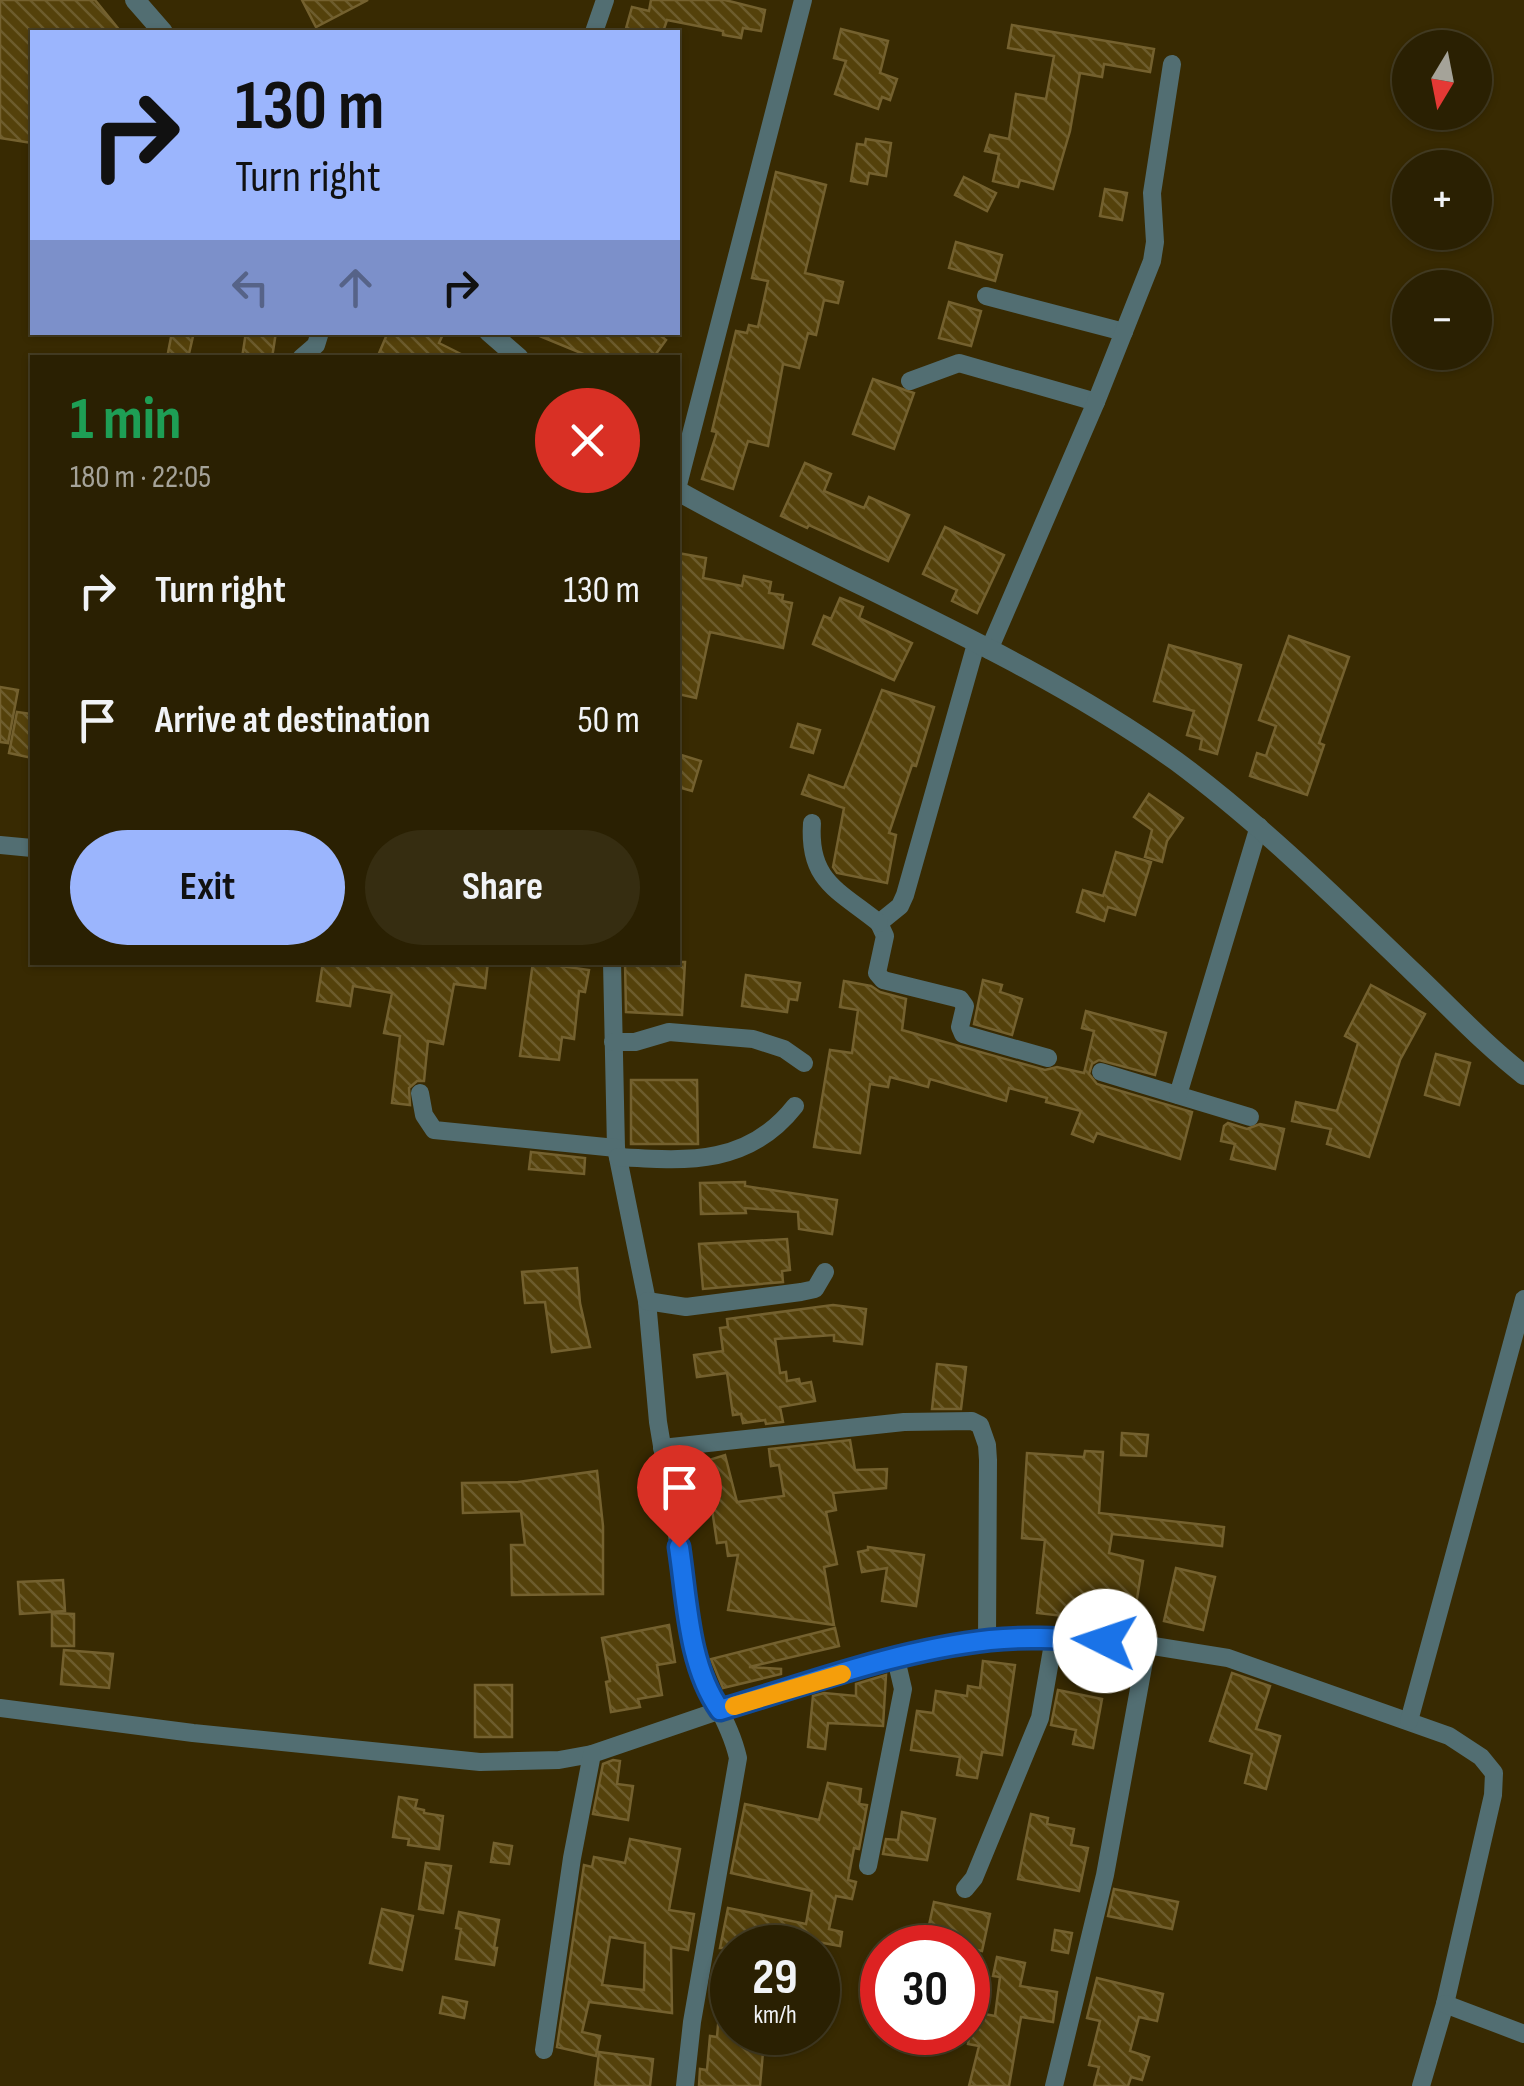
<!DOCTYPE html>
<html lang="en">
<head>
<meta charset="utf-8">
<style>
	:root { --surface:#2a2002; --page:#362d11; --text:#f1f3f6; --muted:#a5a399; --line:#463e24; --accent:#9bb5fd }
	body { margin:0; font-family:"Sofia Sans Condensed",sans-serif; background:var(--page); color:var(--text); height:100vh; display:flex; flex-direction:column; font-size:38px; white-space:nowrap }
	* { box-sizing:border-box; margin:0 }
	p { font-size:32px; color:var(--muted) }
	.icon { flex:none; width:55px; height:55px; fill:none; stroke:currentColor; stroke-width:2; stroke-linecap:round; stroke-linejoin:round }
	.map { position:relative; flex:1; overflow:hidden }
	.side { position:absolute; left:30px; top:355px; width:650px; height:610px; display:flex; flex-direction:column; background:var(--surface); border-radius:0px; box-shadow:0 2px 8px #0004,0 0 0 2px var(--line) }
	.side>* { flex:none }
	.guide { position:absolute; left:30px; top:30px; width:650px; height:305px; border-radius:0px; box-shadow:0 2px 8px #0004,0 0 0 2px var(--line); background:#9bb5fd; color:#111; overflow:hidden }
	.needle { width:65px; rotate:190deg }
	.controls { position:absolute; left:1392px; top:30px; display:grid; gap:20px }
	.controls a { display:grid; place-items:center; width:100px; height:100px; border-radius:50%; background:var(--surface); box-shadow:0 2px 8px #0004,0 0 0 2px var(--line); font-size:50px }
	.speed { position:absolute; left:710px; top:1925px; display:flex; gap:20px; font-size:50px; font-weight:700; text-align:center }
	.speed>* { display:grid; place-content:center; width:130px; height:130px; border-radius:50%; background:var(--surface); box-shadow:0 2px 8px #0004,0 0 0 2px var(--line); line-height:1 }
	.speed small { font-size:25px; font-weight:400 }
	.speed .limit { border:15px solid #d22; background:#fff; color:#111 }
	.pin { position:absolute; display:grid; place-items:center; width:85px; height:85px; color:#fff; margin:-102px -42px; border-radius:50% 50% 50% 0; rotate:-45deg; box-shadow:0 0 10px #0007 }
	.pin .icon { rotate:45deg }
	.me { position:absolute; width:110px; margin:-55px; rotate:274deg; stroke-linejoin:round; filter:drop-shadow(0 0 8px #0008) }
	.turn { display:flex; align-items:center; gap:35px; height:210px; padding:0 40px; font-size:45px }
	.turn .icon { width:130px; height:130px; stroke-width:2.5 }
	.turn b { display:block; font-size:70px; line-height:85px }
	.lanes { display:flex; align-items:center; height:95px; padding:0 40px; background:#0003; justify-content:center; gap:50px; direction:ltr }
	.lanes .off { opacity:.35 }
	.round { display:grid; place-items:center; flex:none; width:105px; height:105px; border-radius:52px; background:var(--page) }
	.headline { display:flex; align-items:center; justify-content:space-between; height:170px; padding:0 40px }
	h1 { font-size:60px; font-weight:700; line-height:75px; color:#1e9e55 }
	.cta { display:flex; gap:20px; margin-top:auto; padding:20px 40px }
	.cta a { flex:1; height:115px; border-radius:60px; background:var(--accent); color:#111; font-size:40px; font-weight:700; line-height:115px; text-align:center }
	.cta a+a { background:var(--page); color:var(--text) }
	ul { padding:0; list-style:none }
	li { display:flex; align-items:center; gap:30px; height:130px; padding:0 40px }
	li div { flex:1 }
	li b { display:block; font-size:38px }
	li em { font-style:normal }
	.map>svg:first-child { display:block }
	.building { fill:url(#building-back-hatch); stroke:#74612f; stroke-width:2.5; fill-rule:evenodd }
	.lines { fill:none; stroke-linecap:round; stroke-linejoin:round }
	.minor { stroke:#526e72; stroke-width:18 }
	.tertiary { stroke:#526e72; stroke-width:20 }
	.route-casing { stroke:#114b97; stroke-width:25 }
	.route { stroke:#1a73e8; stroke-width:18 }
	.slow { stroke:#f59e0b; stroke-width:18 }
</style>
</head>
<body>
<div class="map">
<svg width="1524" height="2086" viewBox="0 0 1524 2086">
	<defs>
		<pattern id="building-back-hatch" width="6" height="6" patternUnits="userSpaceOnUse" patternTransform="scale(2.5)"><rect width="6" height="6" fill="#54410b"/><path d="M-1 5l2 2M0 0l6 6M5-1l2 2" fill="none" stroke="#6d5c2d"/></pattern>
	</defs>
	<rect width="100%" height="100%" fill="#382a02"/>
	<g class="building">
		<polygon points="0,0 95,0 121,32 32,32 32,143 0,138"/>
		<polygon points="302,0 368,0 316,27"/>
		<polygon points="651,0 725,0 765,10 761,31 743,28 741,38 723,35 723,31 667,20 663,32 625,32 632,7 649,11"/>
		<polygon points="1012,25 1154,49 1150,72 1104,64 1102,77 1080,73 1070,131 1053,189 1020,180 1018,187 993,181 999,154 985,151 990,135 1009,139 1016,94 1046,99 1054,56 1008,48"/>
		<polygon points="841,29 888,41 880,73 897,79 890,100 882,97 878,109 835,94 846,61 834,58"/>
		<polygon points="866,139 891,143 886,176 869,173 867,184 851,181 857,144 865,145"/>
		<polygon points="776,172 826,185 805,273 843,282 838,303 824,300 816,335 808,333 799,368 783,364 768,446 748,441 733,489 702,479 717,432 712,431 736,331 747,333 749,325 758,327 768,281 752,278"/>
		<polygon points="964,177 996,193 987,211 955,195"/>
		<polygon points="1105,189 1127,193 1122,220 1100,216"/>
		<polygon points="956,242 1002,255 995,281 949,268"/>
		<polygon points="949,302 981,311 971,346 939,338"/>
		<polygon points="172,332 194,332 188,358 167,358"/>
		<polygon points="246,332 276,332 272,358 242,358"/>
		<polygon points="388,332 444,332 439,343 469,358 377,358"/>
		<polygon points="530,332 656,332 666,340 653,358 593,358"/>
		<polygon points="873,379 914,393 894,449 853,434"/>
		<polygon points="805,463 831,474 824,491 864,508 869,497 909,515 888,561 809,525 807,528 781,516"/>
		<polygon points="945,527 1004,555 977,613 952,601 957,590 923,574"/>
		<polygon points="678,553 706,558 703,578 742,586 744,576 771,582 769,593 783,595 782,601 792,603 783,648 710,632 696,698 678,694"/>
		<polygon points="840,598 863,607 859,618 912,643 894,680 813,644 824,616 831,619"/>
		<polygon points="1289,636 1349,657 1319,743 1324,745 1307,795 1250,776 1257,753 1266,756 1276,726 1259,720"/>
		<polygon points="1169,645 1241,665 1217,754 1200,749 1202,739 1187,735 1194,711 1154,701"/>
		<polygon points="0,687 18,690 8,743 0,742"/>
		<polygon points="882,690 934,707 916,766 912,765 889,833 896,835 887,883 837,873 833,867 844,808 802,794 809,775 844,788"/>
		<polygon points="17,712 32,714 32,758 9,753"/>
		<polygon points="798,724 820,730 813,753 791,747"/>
		<polygon points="678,754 701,761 692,791 678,787"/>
		<polygon points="1149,794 1183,818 1167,841 1162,862 1145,857 1152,830 1134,817"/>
		<polygon points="1116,852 1151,862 1135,915 1108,907 1104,921 1077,912 1083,890 1103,896"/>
		<polygon points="323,962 488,962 485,988 454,984 443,1044 428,1041 424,1081 417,1081 409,1088 410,1105 392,1103 400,1036 384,1033 392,993 353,986 350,1006 317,1001"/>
		<polygon points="533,962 589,970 585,992 579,991 574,1039 562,1037 559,1060 520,1056"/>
		<polygon points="625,962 685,962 682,1015 626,1012"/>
		<polygon points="746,975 800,983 797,1000 789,999 787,1012 742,1006"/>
		<polygon points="983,980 1002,985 1000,992 1022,999 1012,1035 974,1024"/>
		<polygon points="844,981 871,986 880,992 906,999 902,1030 1045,1070 1057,1067 1084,1073 1094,1031 1082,1028 1086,1011 1166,1033 1155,1075 1099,1060 1092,1064 1089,1074 1097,1084 1192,1112 1180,1159 1097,1133 1093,1142 1072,1134 1081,1111 1046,1102 1047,1098 1009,1088 1006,1101 930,1079 928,1087 890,1077 888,1087 870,1084 860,1153 814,1147 830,1050 852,1053 858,1010 840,1007"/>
		<polygon points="1371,985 1425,1014 1400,1060 1369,1157 1327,1144 1331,1129 1292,1121 1296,1102 1337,1111 1358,1043 1345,1036"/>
		<polygon points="1436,1054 1470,1063 1459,1105 1425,1095"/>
		<polygon points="631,1080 697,1080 698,1144 631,1144"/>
		<polygon points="1228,1123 1247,1129 1260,1124 1284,1129 1275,1169 1231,1159 1235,1144 1221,1141 1224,1126"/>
		<polygon points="531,1152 585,1158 584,1174 529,1169"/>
		<polygon points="745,1182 745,1186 837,1200 832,1234 799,1229 798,1212 745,1208 746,1213 701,1214 700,1183"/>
		<polygon points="787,1239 790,1270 782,1271 783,1282 703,1289 699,1244"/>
		<polygon points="577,1268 580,1303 590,1347 552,1352 545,1302 525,1303 522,1272"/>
		<polygon points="833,1305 866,1309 862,1344 834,1341 834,1335 775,1339 780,1373 786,1372 787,1381 799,1379 800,1384 811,1382 815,1401 780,1407 783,1422 766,1424 765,1420 743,1423 741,1414 733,1415 727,1373 697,1377 694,1355 723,1351 720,1328 728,1327 727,1319"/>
		<polygon points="937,1364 966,1367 961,1409 932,1409"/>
		<polygon points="1122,1433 1148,1435 1146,1456 1121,1455"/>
		<polygon points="850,1440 855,1470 887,1469 886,1488 833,1493 836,1510 826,1512 837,1564 824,1567 834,1625 728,1610 738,1555 728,1556 726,1542 717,1543 712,1509 692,1514 687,1492 701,1488 697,1475 712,1471 709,1460 725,1455 737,1502 784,1496 779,1465 771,1466 769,1449"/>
		<polygon points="1085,1451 1103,1452 1099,1513 1224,1527 1222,1546 1112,1534 1109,1553 1143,1561 1133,1624 1037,1613 1045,1540 1022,1538 1027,1453 1084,1457"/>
		<polygon points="597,1471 603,1526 603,1594 512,1595 511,1545 525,1545 521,1511 463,1513 462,1483 518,1482"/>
		<polygon points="868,1547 924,1555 916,1606 882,1601 887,1568 862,1572 858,1552 868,1550"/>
		<polygon points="1176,1568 1215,1577 1203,1630 1164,1621"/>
		<polygon points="63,1580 65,1611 20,1614 18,1582"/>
		<polygon points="52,1613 74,1614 74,1646 52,1646"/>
		<polygon points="669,1625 675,1662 657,1665 662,1695 638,1699 640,1707 611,1712 606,1682 610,1681 602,1638"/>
		<polygon points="835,1628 839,1646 749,1667 781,1669 781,1674 723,1688 711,1659"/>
		<polygon points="64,1650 113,1654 109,1688 61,1684"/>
		<polygon points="983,1661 1015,1665 1002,1755 982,1752 977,1778 957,1775 960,1757 911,1750 917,1711 933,1713 936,1691 967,1696 968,1686 980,1688"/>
		<polygon points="1232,1673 1270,1686 1256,1729 1280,1736 1266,1789 1245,1783 1252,1754 1210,1741"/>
		<polygon points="886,1675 883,1726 828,1723 825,1749 808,1747 813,1696 824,1693 856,1696 856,1684"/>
		<rect x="475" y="1685" width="37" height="52"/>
		<polygon points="1058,1690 1102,1699 1093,1748 1073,1744 1076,1730 1051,1725"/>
		<polygon points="613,1760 620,1761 617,1784 633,1786 628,1820 593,1814 603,1764"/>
		<polygon points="828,1783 861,1789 859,1804 867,1805 859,1849 854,1848 848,1880 856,1882 852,1899 836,1896 829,1929 842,1932 840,1946 784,1936 781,1948 720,1948 728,1908 806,1924 812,1891 731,1873 745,1804 819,1820"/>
		<polygon points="399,1797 417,1800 415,1808 424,1810 424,1813 443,1816 439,1849 408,1845 409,1839 393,1837"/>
		<polygon points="902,1812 935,1819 927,1860 883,1854 886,1839 898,1840"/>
		<polygon points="1031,1814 1048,1818 1047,1824 1074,1829 1071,1845 1088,1848 1079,1891 1018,1879"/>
		<path d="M630,1839L680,1849L669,1910L694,1914L688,1950L671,1947L672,2013L589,2002L582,2032L600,2036L596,2056L557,2047L584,1865L592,1867L594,1857L625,1863ZM610,1937L645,1943L644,1990L602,1985Z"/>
		<polygon points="494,1843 512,1846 509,1864 491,1862"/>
		<polygon points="426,1863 451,1866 443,1913 419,1909"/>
		<polygon points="1114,1889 1178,1902 1172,1929 1108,1916"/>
		<polygon points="934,1902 990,1914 982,1951 926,1939"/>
		<polygon points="382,1909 413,1916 402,1970 370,1963"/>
		<polygon points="459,1912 499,1920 494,1948 497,1948 494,1965 456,1959 461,1929 456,1928"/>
		<polygon points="1055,1930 1072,1933 1068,1953 1052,1950"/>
		<polygon points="997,1957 1025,1963 1020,1986 1057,1992 1053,2022 1021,2017 1009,2086 969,2086 979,2046 968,2044 974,2012 995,2016 1000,1977 993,1976"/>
		<polygon points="1097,1978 1163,1994 1157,2021 1139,2017 1130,2051 1149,2057 1142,2080 1131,2077 1128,2086 1094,2086 1099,2067 1089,2065 1100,2021 1087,2018"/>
		<polygon points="443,1997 467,2002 464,2018 440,2013"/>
		<polygon points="720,2002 732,2003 732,2038 764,2041 760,2086 699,2086 700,2069 707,2070 710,2036 717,2037"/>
		<polygon points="599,2052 653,2059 650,2086 595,2086"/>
	</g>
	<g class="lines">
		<g class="minor">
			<polyline points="594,32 605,0"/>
			<polyline points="986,296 1124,332"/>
			<polyline points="301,358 316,345 320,332"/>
			<polyline points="910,381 959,363 1096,402"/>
			<polyline points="678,485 803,0"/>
			<polyline points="976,644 905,895 900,906 879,923 885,936 877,973 883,980 960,999 965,1006 960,1027 963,1034 1048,1058"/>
			<polyline points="989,650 1096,402 1152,261 1155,242 1152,193 1172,64"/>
			<path d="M812,823C808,881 838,890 879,923"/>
			<polyline points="0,845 32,848"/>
			<path d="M612,962L616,1148L647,1301L658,1422L698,1660C708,1695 730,1722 738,1758L692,2022L685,2086"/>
			<polyline points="613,1042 635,1042 669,1032 753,1039 784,1049 804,1063"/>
			<polyline points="1101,1072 1250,1117"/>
			<polyline points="420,1093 424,1115 434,1130 616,1148"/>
			<polyline points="1178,1095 1259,826"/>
			<path d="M618,1157C687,1161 748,1166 795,1106"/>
			<polyline points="647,1301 686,1307 801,1292 815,1289 825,1272"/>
			<polyline points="662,1448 904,1422 972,1421 980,1425 987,1445 988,1460 987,1640"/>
			<polyline points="0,1708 193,1733 480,1762 559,1760 592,1754 721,1710 896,1659 987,1640 1054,1638 1147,1645 1228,1658 1449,1736 1481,1757 1494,1773 1493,1795 1445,2004 1421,2086"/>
			<polyline points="1409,1721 1524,1299"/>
			<polyline points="868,1866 903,1689 896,1659"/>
			<polyline points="965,1889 974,1878 1040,1718 1054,1638"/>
			<polyline points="1445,2004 1524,2034"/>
			<polyline points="544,2050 572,1858 592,1754"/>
			<polyline points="1054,2086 1105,1875 1147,1645"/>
		</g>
		<g class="tertiary">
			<polyline points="135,0 163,32"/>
			<polyline points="489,332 519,358"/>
			<path d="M678,491C839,582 1026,653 1176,761C1261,824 1337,899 1413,972C1450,1007 1484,1044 1524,1075"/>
		</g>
	</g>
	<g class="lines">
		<defs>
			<path id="route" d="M679,1547C687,1599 688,1665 720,1710C808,1684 898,1650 990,1640C1028,1636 1067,1639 1105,1641"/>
		</defs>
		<use href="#route" class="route-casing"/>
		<use href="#route" class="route"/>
		<polyline class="slow" points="734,1706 842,1674"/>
	</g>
</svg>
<div class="controls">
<a><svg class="needle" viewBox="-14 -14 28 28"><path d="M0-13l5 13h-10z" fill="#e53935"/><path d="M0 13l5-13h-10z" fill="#a5a399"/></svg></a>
<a>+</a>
<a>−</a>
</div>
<div class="speed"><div>29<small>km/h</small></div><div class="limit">30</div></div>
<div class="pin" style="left:679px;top:1547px;background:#d93025"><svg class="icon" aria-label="arrive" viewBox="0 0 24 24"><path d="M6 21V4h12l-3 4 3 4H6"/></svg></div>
<svg class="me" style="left:1105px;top:1641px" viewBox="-20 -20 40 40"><circle r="19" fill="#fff"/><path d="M0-13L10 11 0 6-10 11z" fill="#1a73e8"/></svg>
<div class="guide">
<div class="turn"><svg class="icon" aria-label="right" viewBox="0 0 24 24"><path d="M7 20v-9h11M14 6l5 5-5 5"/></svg><div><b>130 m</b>Turn right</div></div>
<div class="lanes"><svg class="icon off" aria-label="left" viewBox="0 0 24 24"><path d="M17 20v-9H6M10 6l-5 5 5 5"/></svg><svg class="icon off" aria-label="ahead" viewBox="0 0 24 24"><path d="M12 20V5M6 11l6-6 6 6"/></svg><svg class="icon" aria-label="right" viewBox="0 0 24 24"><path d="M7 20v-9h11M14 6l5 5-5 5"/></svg></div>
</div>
<section class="side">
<div class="headline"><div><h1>1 min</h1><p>180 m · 22:05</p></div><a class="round" style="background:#d93025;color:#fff"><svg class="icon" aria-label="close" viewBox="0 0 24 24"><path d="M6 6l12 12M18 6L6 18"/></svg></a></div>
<ul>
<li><svg class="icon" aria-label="right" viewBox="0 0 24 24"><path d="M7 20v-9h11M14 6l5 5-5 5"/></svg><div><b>Turn right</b></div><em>130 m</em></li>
<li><svg class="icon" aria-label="arrive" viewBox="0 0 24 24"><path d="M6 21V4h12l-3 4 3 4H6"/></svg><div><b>Arrive at destination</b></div><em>50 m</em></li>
</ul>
<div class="cta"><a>Exit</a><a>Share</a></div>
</section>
</div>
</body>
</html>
